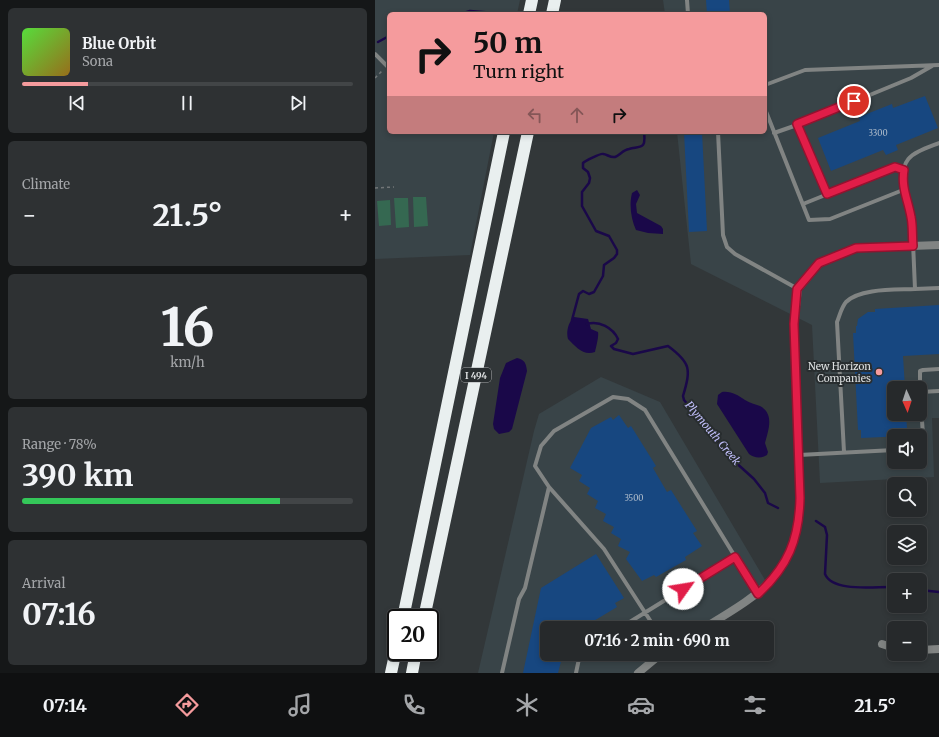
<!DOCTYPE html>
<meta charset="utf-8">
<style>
:root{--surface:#26292b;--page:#2e3133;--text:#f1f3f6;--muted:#a4a6a9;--line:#424547;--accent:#f59b9d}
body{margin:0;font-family:Merriweather,serif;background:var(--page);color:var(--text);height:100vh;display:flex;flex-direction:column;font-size:15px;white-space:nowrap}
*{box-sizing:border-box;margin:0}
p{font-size:13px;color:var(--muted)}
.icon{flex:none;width:22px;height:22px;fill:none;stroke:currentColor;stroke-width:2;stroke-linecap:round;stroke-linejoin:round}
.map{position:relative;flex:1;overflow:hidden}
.drawer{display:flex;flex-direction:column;gap:8px;padding:8px;background:#151718;width:375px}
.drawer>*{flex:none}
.banner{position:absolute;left:12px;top:12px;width:380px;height:122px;border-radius:6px;box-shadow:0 2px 6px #0003,0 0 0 1px var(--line);background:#f59b9d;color:#111;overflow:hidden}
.needle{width:26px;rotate:177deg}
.fabs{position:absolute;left:512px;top:381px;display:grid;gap:8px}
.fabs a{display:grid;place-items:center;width:40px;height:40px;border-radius:6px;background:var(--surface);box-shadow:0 2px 6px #0003,0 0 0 1px var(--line);font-size:20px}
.speed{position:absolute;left:12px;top:609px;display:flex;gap:8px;font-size:20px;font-weight:700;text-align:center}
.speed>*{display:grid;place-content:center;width:52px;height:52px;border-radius:50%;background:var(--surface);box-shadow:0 2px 6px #0003,0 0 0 1px var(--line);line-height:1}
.speed .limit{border:2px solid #111;border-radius:6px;background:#fff;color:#111}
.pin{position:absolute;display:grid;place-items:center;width:34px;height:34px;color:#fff;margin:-17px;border:2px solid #fff;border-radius:50%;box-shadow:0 1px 4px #0007}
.me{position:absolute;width:44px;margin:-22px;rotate:58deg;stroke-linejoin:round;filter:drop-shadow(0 0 3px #0008)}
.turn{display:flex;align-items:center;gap:14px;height:84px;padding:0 20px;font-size:18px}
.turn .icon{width:52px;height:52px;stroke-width:2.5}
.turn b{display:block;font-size:28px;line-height:34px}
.lanes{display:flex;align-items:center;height:38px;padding:0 20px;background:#0003;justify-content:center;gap:20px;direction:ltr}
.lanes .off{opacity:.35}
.big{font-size:30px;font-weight:700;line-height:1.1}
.drawer .card{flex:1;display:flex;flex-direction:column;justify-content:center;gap:6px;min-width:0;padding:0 14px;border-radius:6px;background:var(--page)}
.drawer .dial{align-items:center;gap:0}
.dial b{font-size:52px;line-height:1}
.song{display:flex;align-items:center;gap:12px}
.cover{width:48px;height:48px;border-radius:6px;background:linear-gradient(135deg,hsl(110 70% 55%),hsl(40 70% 35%))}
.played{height:4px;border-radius:2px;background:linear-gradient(90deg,var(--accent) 20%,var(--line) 20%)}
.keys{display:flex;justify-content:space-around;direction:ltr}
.heat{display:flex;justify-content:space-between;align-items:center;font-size:22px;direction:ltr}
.charge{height:6px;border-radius:3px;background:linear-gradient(90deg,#34c759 78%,var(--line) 0)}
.trip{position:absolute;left:165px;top:621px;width:234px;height:40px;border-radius:6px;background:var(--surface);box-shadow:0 2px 6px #0003,0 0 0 1px var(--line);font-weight:700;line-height:40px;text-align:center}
.menu{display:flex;height:64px;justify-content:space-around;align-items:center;background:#0f1011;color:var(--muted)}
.menu .icon{width:28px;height:28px}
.menu .on{color:var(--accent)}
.menu b{font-size:18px;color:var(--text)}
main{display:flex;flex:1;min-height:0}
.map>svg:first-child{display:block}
</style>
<main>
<section class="drawer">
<div class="card">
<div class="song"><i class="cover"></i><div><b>Blue Orbit</b><p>Sona</p></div></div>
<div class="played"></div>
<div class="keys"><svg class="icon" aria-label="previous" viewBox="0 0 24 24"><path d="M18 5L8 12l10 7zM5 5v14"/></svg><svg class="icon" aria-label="pause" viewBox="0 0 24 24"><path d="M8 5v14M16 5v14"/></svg><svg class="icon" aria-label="next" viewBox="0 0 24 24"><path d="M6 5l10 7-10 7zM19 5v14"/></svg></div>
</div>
<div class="card"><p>Climate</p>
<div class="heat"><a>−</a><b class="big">21.5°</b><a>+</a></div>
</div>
<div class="card dial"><b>16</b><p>km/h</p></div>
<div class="card"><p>Range · 78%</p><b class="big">390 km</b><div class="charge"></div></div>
<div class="card"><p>Arrival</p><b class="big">07:16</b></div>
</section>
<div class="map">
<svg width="564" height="673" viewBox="0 0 564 673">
<rect width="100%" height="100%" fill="#323739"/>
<path fill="#394448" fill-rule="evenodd" d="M0 0H145L142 14H14V132H119L95 255 0 259Z
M288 0H564V418H557L559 477 445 483 437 325 316 264 302 132H390V14H290ZM519 388H545V414H519ZM519 436H545V462H519Z
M226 377 285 402 393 585 328 628H172V654H288L265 673H103L159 431 164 414Z"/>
<path fill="#356851" d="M38 197H51L53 226 39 227Z
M19 198H33L34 227 21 228Z
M15 200 16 225 4 226 2 201Z"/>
<path fill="#1a0849" d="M262 190 265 195 261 204 262 213 286 226 288 229V234L273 233 261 230C256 219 254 205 257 193Z
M199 317 213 319 216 329 223 332C224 336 221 348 220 352 208 356 201 347 193 339 191 333 193 322 199 317Z
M142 358C150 360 151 363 152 371L137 429 134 432 124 434 119 429 118 424 125 378 131 363Z
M347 392C357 391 362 395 370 400 375 403 380 404 385 406 400 414 393 431 390 443L393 452 392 455C386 459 379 458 374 454L342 404 343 395Z"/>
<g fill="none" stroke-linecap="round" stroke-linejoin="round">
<path stroke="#1a0849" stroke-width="2.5" d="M85 14 95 11 120 13
M3 42 14 36
M197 320 204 294 208 291 214 294 219 292 228 276 229 265 239 258 242 254V250L234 236 221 231 207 206V192L214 183 215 178 213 172 208 168V163C210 161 226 153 228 154 232 154 235 158 240 157 245 155 248 150 254 149 267 146 271 149 269 132
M212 324C224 320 238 328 243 339L241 343 236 346 239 349 258 354 293 346C316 363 316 369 308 396L309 400 358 460 379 479 390 493 393 503 403 508
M441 521 450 527 452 535 450 574C458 593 502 586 519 587
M545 590 564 592"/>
</g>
<path fill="#174780" d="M331 0H354L355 14H332Z
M550 96 563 128 521 145 523 150 511 155 508 150 456 171 443 138 485 121 484 117 517 104 518 108Z
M309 132H327L332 231 314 232Z
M564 305V354L528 356 530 388H519V414H531L532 428H529L530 436 486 438V430H483L478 333H481V326H482L483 319 493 312H500V309Z
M244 415 253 428 256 426 281 466 278 468 292 492 296 490 322 531 318 533 327 546 310 557 311 560 281 577 279 575 267 581 251 559 255 552 243 546 246 539 236 533 239 527 228 521 231 514 220 508 223 501 212 494 215 488 204 481 207 475 195 468 216 428 236 417 238 420Z
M221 554 249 598 240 603 242 607 207 628H172V654H188L183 673H148L166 588Z"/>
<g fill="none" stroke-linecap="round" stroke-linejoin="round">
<path stroke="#717577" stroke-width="1.5" stroke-dasharray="3 3" stroke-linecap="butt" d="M0 78 8 70
M0 188 19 187"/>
<path stroke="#818483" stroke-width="4" d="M312 0 313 14
M0 54 14 68
M390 85 430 70 564 65
M390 109 434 220 455 219 528 190 537 219 540 289 564 288
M422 125 536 78 557 66
M343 132 348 235 352 247 360 254 423 289
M399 133 422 125 452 194
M528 190C525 156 536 154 564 143
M428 204 520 167 529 170
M545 388V371L548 370 564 369
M545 392 548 435V441L545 445
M545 392 564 391
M469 452 462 322C465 315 466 308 471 302 485 288 521 290 540 289
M424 455 519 450
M174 487 229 549 280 628
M245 628 360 557
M127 673 144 599 150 588 174 487 160 466 166 446 179 431 238 397 253 399 270 410 383 594
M201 673 205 654"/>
<path stroke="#818483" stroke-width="8" d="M507 644 519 648
M545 650 564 649"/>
<path stroke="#818483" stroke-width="8" d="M329 628C387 593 423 573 425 498L419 324 423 289 444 263 481 248 564 245
M263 673 286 654"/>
<path stroke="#e9efef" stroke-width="12" d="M154 14 157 0
M177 14 180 0
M28 618 129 132
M49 618 153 132
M16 673 21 650
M37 673 41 652"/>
</g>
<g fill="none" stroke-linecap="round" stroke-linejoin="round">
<g stroke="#92132f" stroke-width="10">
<path id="route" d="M308 589 360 557 383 594C413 566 424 540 425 498L419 324 422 289 444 263 481 248 538 246C537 236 538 226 536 217 533 200 526 187 529 170L520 167 452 194 422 124 479 101"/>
</g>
<use href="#route" stroke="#e11d48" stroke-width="7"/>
</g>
<circle fill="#f59b9d" stroke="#282d2f" stroke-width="1.5" cx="504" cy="372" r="4"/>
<g text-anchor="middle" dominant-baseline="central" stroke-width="4" stroke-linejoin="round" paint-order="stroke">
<g font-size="8" fill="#acbac9">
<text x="503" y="133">3300</text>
<text x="259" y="498">3500</text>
</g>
<rect fill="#282d2f" stroke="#a7aaac" stroke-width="1" x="86" y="368" width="30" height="14" rx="3"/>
<g font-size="9" font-weight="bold" fill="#dde0e1">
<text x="101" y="375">I 494</text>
</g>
<g font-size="10" fill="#dde0e1" stroke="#282d2f" text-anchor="end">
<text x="496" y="366">New Horizon<tspan x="496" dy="12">Companies</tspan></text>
</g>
<g font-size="11" font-style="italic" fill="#bfbdf9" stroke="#282d2f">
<text transform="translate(338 433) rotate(50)">Plymouth Creek</text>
</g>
</g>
</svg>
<div class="fabs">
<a><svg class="needle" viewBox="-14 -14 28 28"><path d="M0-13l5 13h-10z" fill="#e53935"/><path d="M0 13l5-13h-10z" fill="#a4a6a9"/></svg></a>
<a><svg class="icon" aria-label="sound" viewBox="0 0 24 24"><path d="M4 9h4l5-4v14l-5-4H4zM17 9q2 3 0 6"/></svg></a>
<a><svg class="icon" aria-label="search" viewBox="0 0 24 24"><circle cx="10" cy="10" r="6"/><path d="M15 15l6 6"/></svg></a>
<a><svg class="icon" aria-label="layers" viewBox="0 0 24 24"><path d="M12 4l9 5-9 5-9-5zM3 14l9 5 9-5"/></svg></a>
<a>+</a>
<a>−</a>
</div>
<div class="speed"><div class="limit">20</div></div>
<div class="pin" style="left:479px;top:101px;background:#d93025"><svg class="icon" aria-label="arrive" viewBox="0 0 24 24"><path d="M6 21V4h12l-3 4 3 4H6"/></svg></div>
<svg class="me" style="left:308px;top:589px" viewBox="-20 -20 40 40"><circle r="19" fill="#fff"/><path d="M0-13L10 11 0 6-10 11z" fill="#e11d48"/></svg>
<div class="trip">07:16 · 2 min · 690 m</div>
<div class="banner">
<div class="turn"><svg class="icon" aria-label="right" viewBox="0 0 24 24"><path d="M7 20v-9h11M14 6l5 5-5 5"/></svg><div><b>50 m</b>Turn right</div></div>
<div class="lanes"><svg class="icon off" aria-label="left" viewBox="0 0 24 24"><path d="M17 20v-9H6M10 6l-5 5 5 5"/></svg><svg class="icon off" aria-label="ahead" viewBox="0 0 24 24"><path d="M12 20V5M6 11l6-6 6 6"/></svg><svg class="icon" aria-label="right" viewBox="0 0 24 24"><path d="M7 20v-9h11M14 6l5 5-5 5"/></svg></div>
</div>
</div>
</main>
<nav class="menu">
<b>07:14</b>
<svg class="icon on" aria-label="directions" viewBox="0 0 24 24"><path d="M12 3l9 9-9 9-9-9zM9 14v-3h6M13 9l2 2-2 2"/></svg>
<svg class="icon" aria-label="music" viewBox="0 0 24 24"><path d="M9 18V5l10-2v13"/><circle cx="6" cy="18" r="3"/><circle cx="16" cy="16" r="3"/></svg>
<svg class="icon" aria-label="phone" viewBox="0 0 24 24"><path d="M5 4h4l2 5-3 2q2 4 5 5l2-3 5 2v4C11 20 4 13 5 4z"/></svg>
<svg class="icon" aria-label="climate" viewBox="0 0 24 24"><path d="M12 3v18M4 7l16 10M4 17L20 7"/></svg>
<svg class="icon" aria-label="car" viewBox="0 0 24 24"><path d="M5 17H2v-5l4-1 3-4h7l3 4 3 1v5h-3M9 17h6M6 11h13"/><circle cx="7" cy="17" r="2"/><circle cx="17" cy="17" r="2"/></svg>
<svg class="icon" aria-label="filters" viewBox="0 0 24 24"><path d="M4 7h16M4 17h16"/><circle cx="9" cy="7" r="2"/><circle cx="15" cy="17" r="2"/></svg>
<b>21.5°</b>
</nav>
